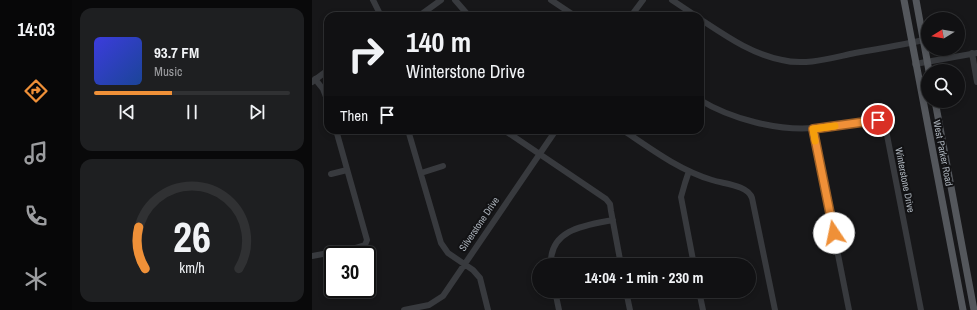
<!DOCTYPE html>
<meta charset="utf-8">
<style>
:root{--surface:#111113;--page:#1e1f21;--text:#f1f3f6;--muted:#9c9da0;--line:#303133;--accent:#ef9038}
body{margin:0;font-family:"Archivo Narrow",sans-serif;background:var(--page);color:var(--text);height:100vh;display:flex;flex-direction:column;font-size:15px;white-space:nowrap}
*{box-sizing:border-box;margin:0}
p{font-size:13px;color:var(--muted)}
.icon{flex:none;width:22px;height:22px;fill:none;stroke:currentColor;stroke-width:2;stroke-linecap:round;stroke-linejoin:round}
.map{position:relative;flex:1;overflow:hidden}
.sheet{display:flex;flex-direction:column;gap:8px;padding:8px;background:#09090a;width:240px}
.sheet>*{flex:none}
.hud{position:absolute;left:12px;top:12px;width:380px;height:122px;border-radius:12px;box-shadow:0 2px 6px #0003,0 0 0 1px var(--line);background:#111113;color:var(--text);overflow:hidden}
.needle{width:26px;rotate:259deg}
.tools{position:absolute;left:609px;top:12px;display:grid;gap:8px}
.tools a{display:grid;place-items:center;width:44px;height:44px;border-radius:50%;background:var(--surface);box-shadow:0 2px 6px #0003,0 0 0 1px var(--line);font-size:20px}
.speed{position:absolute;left:12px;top:246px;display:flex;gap:8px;font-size:20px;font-weight:700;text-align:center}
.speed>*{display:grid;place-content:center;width:52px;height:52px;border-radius:50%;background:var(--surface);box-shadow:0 2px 6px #0003,0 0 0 1px var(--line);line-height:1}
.speed .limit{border:2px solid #111;border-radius:6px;background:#fff;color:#111}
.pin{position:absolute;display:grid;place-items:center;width:34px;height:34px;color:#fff;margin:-17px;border:2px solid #fff;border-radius:50%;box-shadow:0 1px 4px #0007}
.me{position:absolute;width:44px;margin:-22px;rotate:349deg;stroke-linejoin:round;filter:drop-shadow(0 0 3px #0008)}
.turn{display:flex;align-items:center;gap:14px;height:84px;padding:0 16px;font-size:18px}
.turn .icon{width:52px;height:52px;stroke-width:2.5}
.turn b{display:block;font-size:28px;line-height:34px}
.then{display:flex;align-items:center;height:38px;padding:0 16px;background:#0003;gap:8px;font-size:15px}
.sheet .card{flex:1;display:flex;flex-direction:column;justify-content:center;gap:6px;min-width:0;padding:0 14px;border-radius:12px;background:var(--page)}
.sheet .dial{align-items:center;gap:0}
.dial svg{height:104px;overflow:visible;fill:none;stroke:var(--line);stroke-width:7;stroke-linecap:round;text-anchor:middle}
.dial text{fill:var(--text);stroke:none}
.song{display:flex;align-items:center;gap:12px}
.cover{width:48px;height:48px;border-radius:6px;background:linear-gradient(135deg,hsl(240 70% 55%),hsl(220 70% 35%))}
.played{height:4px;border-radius:2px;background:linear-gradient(90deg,var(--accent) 40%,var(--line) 40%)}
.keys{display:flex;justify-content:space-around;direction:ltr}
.trip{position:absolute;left:220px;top:258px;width:224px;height:40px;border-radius:20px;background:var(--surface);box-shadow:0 2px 6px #0003,0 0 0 1px var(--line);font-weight:700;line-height:40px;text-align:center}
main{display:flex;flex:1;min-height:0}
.tabs{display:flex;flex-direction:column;width:72px;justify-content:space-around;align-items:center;background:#070708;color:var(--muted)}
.tabs .icon{width:28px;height:28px}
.tabs .selected{color:var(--accent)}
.tabs b{font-size:18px;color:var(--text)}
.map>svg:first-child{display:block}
</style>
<main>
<nav class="tabs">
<b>14:03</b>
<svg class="icon selected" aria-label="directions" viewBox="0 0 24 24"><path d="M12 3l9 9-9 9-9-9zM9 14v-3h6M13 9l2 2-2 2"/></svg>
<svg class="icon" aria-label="music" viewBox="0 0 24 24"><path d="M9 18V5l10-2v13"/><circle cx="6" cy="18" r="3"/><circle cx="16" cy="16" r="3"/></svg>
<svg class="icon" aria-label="phone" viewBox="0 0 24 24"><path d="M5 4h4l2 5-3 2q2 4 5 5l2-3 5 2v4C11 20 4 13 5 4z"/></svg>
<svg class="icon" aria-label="climate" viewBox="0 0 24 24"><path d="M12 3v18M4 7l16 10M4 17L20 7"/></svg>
</nav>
<section class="sheet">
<div class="card">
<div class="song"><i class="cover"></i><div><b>93.7 FM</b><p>Music</p></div></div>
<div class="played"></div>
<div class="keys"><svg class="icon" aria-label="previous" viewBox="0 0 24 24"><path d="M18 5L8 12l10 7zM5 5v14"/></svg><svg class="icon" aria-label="pause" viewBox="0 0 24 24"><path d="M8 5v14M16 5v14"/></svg><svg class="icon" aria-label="next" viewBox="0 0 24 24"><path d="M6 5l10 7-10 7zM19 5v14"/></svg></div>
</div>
<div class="card dial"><svg viewBox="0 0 100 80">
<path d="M14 69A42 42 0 1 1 86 69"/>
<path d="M14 69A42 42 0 0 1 9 37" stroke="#ef9038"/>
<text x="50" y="56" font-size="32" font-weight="700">26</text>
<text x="50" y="72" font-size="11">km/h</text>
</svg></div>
</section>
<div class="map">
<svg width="665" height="310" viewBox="0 0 665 310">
<rect width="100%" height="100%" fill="#171719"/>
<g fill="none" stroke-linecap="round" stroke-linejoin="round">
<path stroke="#383a3e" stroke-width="6" d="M61 0 69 16
M143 0 157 16
M239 0 263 16
M360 0 384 16
M107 16 129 0
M319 16 331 0
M388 19C414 36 439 54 470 60 493 66 519 58 543 53 566 49 589 45 612 40
M660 53 665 82
M603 64 665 53
M3 79 11 89 16 102
M0 82 16 70
M388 100C419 119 466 131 502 128 524 127 545 121 566 120L571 123 574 130 609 310
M501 129 537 310
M96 130 129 243 136 253 161 270 168 278 176 310
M192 130 294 199 298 204 299 211 309 265
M311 130C339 149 367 170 400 180 412 184 436 185 440 198L463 310
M377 171 373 183 369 197 382 265
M109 173 131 166
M19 174 35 170
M0 256 43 248 53 245 55 240 24 130
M239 265C237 229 274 225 301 220
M243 291 247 310
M314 291 318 310
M387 291 391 310
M92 310 117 305 131 296 244 130"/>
<path stroke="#54575c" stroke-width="7" d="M592 0 651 310
M604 0 617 71
M623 101 662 310"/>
</g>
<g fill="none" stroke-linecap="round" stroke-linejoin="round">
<g stroke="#9b5e24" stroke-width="10">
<path id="route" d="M522 233 501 129 566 120"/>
</g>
<use href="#route" stroke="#ef9038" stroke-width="7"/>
<path stroke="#f59e0b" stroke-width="7" d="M503 141 501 129 523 126"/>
</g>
<g text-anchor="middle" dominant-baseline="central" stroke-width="4" stroke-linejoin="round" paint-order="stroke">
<g font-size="10" fill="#a9b0b8" stroke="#121214">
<text transform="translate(631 153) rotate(79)">West Parker Road</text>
<text transform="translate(593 180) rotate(79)">Winterstone Drive</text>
<text transform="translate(167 224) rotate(-56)">Silverstone Drive</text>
</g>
</g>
</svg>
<div class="tools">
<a><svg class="needle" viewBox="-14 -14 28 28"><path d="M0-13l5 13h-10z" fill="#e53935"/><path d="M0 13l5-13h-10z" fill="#9c9da0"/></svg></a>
<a><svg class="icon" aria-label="search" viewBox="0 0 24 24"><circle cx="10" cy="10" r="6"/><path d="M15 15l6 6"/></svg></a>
</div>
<div class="speed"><div class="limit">30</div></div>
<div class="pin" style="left:566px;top:120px;background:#d93025"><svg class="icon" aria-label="arrive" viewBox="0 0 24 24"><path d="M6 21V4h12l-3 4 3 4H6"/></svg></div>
<svg class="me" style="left:522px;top:233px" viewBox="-20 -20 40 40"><circle r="19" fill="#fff"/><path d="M0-13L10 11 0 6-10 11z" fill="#ef9038"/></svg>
<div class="trip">14:04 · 1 min · 230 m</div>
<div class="hud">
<div class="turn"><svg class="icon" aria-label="right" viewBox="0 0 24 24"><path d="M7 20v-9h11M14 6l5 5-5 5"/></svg><div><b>140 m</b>Winterstone Drive</div></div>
<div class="then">Then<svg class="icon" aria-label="arrive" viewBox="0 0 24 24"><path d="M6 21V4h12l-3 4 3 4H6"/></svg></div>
</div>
</div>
</main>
